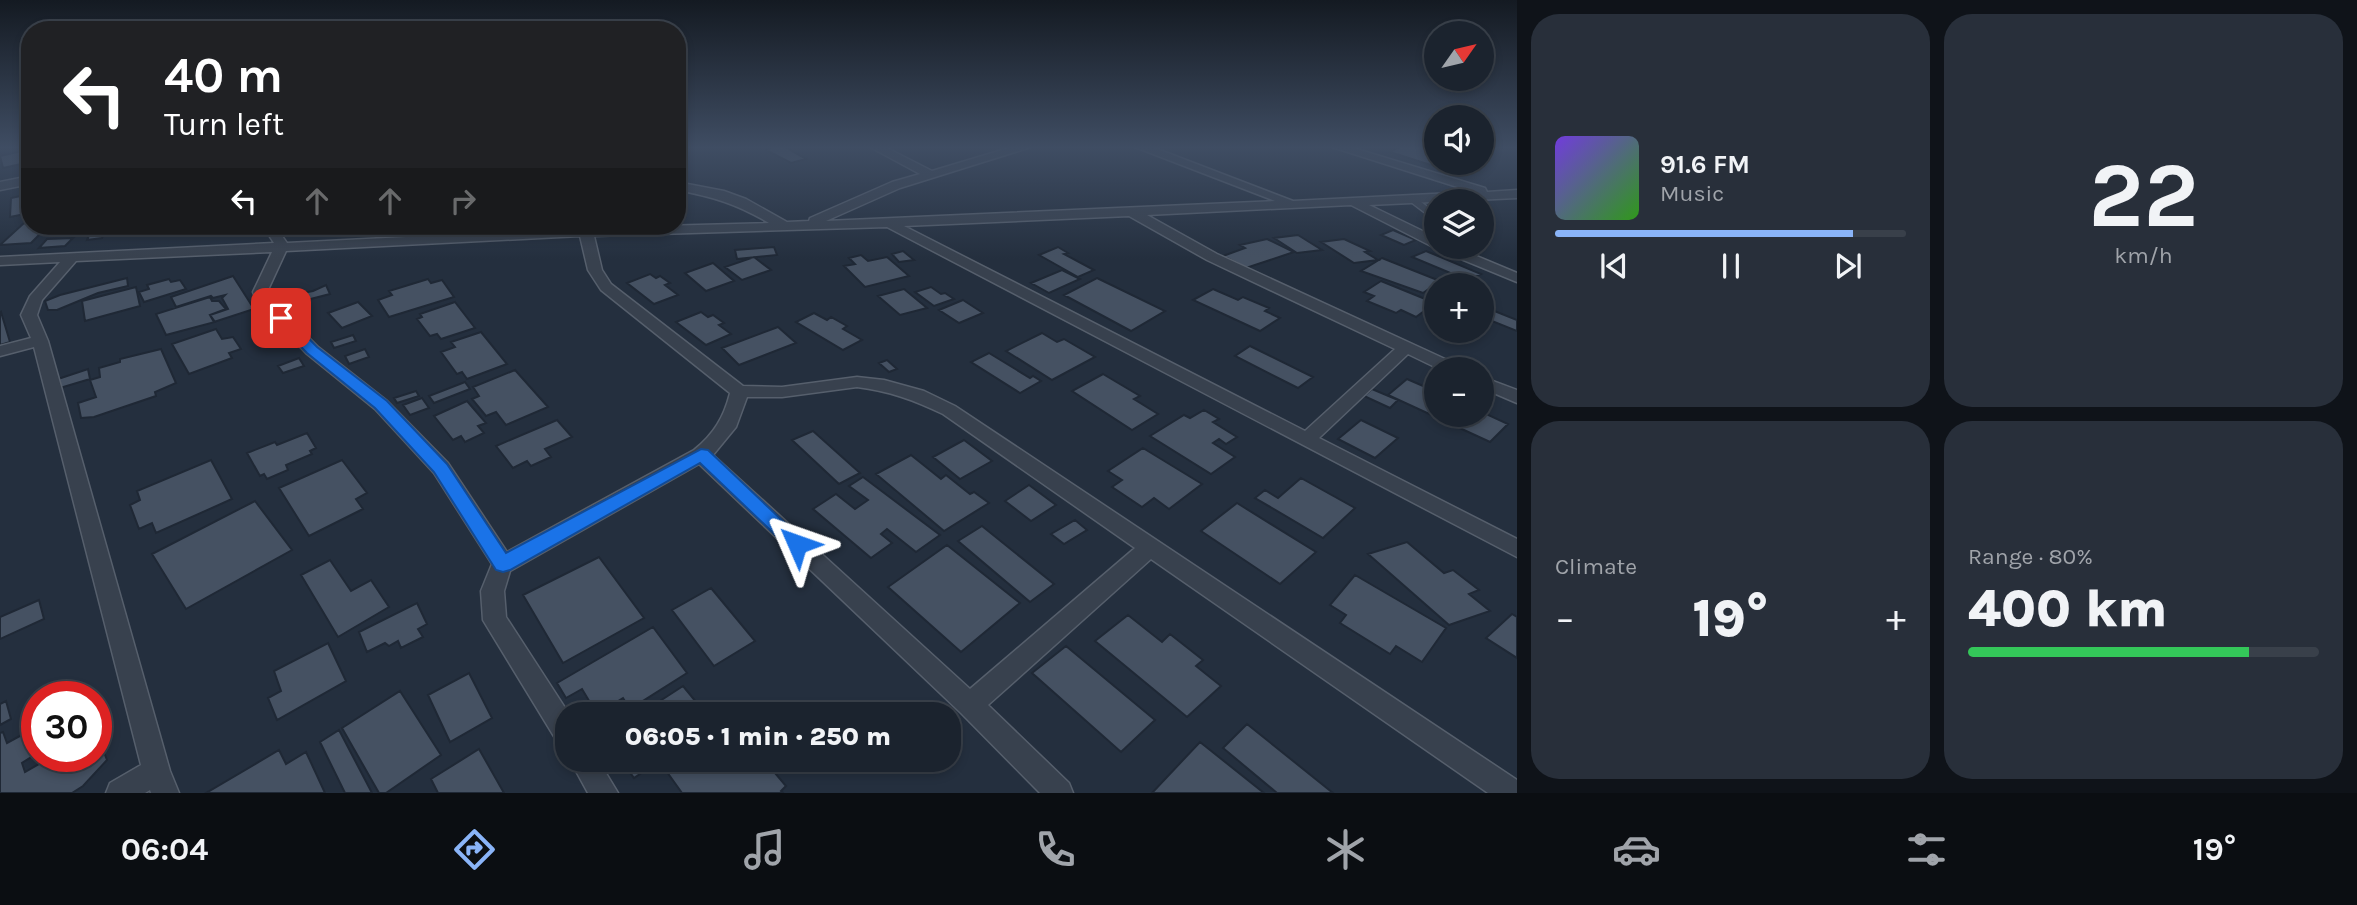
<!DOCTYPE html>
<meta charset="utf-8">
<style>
:root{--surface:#1b232e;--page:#282f3a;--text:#f1f3f6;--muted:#a0a4aa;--line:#39404a;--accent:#8ab4f8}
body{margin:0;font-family:Karla,sans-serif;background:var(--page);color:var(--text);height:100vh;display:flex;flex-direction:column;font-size:26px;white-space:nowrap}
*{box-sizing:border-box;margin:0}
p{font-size:23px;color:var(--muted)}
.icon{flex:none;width:38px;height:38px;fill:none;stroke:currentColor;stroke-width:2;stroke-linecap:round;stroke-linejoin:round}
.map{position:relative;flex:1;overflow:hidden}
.drawer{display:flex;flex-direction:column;gap:14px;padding:14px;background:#0f1319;width:840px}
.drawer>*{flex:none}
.banner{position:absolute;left:21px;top:21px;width:665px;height:214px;border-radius:28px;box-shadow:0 4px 10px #0003,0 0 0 2px var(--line);background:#202124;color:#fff;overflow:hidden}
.needle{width:46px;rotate:56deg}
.fabs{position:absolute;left:1424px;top:21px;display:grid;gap:14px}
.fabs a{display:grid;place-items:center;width:70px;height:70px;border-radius:50%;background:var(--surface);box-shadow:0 4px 10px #0003,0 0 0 2px var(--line);font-size:35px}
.speed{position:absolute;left:21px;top:681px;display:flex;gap:14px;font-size:35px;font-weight:700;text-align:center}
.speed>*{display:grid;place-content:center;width:91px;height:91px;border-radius:50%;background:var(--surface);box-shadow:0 4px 10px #0003,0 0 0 2px var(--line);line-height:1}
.speed .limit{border:10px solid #d22;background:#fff;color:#111}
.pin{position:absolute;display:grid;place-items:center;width:60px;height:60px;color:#fff;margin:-30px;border-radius:14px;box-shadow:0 4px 10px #0006}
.me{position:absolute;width:77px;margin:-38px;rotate:313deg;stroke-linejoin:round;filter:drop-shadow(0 0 5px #0008)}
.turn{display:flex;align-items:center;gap:24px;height:147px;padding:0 28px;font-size:32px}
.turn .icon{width:91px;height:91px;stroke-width:2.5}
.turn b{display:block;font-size:49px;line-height:60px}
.lanes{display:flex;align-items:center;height:66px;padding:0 28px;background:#0003;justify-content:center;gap:35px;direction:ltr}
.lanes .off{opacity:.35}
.big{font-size:52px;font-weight:800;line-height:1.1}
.drawer .card{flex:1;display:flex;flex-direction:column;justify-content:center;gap:10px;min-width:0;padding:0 24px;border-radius:28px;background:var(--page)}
.drawer .dial{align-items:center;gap:0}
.dial b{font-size:91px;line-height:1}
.song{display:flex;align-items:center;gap:21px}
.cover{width:84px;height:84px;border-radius:10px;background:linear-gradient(135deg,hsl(260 70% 55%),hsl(110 70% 35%))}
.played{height:7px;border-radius:4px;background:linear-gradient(90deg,var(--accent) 85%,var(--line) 85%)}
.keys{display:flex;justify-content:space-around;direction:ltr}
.heat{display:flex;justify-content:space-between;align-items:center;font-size:38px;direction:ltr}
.charge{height:10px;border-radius:5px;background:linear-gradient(90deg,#34c759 80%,var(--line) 0)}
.drawer .tiles{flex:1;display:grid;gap:14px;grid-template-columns:repeat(2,1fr)}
.trip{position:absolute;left:555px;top:702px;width:406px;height:70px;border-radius:28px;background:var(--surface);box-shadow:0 4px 10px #0003,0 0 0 2px var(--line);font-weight:800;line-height:70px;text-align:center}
.tab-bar{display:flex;height:112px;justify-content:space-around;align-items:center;background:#0b0e12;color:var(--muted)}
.tab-bar .icon{width:49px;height:49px}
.tab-bar .on{color:var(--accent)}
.tab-bar b{font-size:32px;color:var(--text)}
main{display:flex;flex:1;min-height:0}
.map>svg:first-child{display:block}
</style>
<main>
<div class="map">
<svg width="1517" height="793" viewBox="0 0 1517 793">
<rect width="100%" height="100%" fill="#242f3e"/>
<path fill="#455162" stroke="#1f2835" stroke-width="2" d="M774 147H785L806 159 791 163 766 150Z
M1399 147H1420L1437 153V163H1449L1440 168 1390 152Z
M30 149V162L3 168 0 156Z
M30 194V213L10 217 11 198Z
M24 223 48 226 31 243 0 245Z
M93 226H107L102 238 87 240Z
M190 226H239L211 235 208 228 192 232Z
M1393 230 1416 240 1404 245 1381 235Z
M1298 235 1322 250 1297 253 1274 238Z
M73 238 65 246 39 248 47 239Z
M1267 239 1294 252 1246 268 1223 256 1245 248 1240 245Z
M1344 239 1370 251 1365 252 1378 260 1354 263 1321 242Z
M774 247 777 255 737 259 735 250Z
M1058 247 1068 253 1064 254 1094 270 1078 277 1039 255Z
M903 251 914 260 899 262 892 254Z
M1426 251 1481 274 1467 280 1412 257Z
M861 255 868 261 887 257 909 276 865 287 844 266 855 264 849 258Z
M754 257 771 270 742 280 725 267Z
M1382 258 1440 281 1423 293 1361 271Z
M713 263 734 281 706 291 685 273Z
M1062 270 1080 279 1049 293 1031 283Z
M650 274 656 278 660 276 670 283 665 285 678 295 654 304 627 283Z
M233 276 254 309 214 322 210 315 228 309 222 298 225 295 213 298 211 296 176 307 171 297Z
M127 278 128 286 98 293 57 310H48L45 301 60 295Z
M1097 278 1165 311 1131 331 1064 295Z
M169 279 171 282 180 280 186 289 144 302 139 292 149 289 147 285Z
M428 279 431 283 442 280 454 297 389 317 378 300 392 295 389 291Z
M1381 281 1435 303 1416 317 1401 310 1396 313 1367 301 1374 296 1364 292Z
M326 285 330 294 295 303 292 295 313 291Z
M136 287 140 306 85 321 82 301Z
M931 287 941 294 945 293 954 299 934 306 915 292Z
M904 289 927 308 900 315 878 296Z
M1213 289 1238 300 1243 297 1269 308 1265 311 1280 318 1260 331 1193 300Z
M210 297 212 301H219L226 309 210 315 215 322 166 335 156 314Z
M963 300 983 313 959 323 939 310Z
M358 302 372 316 342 328 328 313Z
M455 302 475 328 441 339 437 334 430 336 417 319 422 317 420 314Z
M1482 306 1517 320V331L1482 317Z
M1 312 10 342 0 345V313Z
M701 312 708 317 713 315 724 323 719 325 731 334 706 345 676 322Z
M814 313 827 320 831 317 847 326 843 329 862 340 843 350 796 322Z
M778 327 796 343 739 365 722 348Z
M216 329 222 339 233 337 241 349 229 353 232 358 189 374 172 344Z
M481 332 507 364 467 379 462 372 457 374 441 352 455 347 451 342Z
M1042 333 1057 342 1064 339 1095 357 1052 380 1006 351Z
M353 335 356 341 334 348 331 342Z
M1250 346 1313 377 1298 388 1235 356Z
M161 349 176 383 155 392 156 396 94 417 81 418 78 403 96 397 90 380 100 377 99 368 120 362V359Z
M365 349 369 357 349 364 345 356Z
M989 353 1030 378 1033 376 1041 381 1020 393 971 362Z
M299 358 304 366 283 373 278 366Z
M887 360 897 369 889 372 879 363Z
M88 369 90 379 60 388 58 379Z
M515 370 548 407 506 425 496 412 486 416 472 399 479 396 473 387Z
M1103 374 1140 396 1134 399 1158 414 1132 430 1072 391Z
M1407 379 1437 392V415H1482V412L1508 424 1490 442 1388 395Z
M465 382 470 389 434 403 429 396Z
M1372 389 1398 400 1390 408 1364 396Z
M416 391 419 396 397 403 394 398Z
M422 398 429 408 410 415 403 405Z
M467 401 486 423 478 426 484 433 465 442 461 436 453 440 434 416Z
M1204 410 1219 419 1213 422 1237 437 1226 444 1219 439 1213 443 1235 457 1211 474 1150 436 1184 415 1190 418Z
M557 420 572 437 545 449 551 457 531 466 527 461 513 468 496 446Z
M1361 420 1398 438 1375 458 1338 439Z
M813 431 860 473 839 484 792 440Z
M307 433 316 448 310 451 312 454 286 465 288 470 267 479 264 474 260 476 247 453 275 442 277 445Z
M964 440 992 461 960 479 933 457Z
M1143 448 1202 484 1169 509 1154 498 1142 507 1112 487 1122 480 1108 471Z
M911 455 941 479 946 475 970 494 974 492 989 503 944 531 876 474Z
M211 460 232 499 156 533 152 523 139 529 130 505 140 500 137 491Z
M342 460 367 493 356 499 363 509 309 536 279 488Z
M863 477 940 535 916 552 887 529 881 534 892 543 871 558 813 509 836 494 855 509 868 500 849 486Z
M1301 478 1355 508 1323 538 1255 498 1265 490 1278 498Z
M1029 485 1056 505 1031 521 1005 501Z
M255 501 292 550 186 609 152 554Z
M1237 503 1316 552 1280 584 1201 531Z
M1075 520 1087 530 1064 544 1051 534Z
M982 526 1054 584 1030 602 958 541Z
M1407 542 1444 573 1453 570 1479 590 1469 594 1490 611 1449 625 1368 554Z
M947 545 1020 603 961 652 888 587Z
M599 557 644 618 563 663 523 595Z
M330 560 351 591 371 580 389 607 338 637 301 575Z
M1355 575 1446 628 1422 662 1396 646 1390 654 1340 623 1346 615 1330 605Z
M711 588 755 641 714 666 672 610Z
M39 600 44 619 0 639V617Z
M417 603 427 624 418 629 423 637 401 648 398 641 389 646 385 643 367 652 359 632Z
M1512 614 1517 617V658L1486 638Z
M1128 615 1162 642 1170 634 1203 660 1196 666 1221 686 1187 717 1095 641Z
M653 627 687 673 630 709 623 698 597 714 582 689 566 698 557 683Z
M328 643 346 681 277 720 268 698 281 691 274 671Z
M1066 646 1155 720 1121 752 1032 673Z
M469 673 492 718 450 742 428 695Z
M683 686 706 714H640Z
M400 691 441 755 386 793H379L342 728Z
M6 701 11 719 0 725V704Z
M1247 724 1333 793H1277L1223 748Z
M339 730 372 793H345L320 742Z
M29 731 36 754 22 763 25 772 53 756H96V732L107 760 83 786 72 793H0V733L3 732 7 743Z
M1200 742 1264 793H1152Z
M479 749 504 793H438L431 779Z
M279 750 286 764 306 752 325 793H206Z
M621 760H660L634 778Z
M684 760H764L786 786 781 791 783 793H682L667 772Z"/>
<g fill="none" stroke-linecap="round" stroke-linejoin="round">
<g stroke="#565f6c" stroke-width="9">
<path id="service" d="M1412 199 1437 218"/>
</g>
<g stroke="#565f6c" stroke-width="3">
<path id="minor" d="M870 147H885L932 171 1012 147H1031L900 188 826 221 1275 201 1135 147H1152L1293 201 1473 192 1332 147H1350L1485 188 1487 192 1517 190V198L1369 205 1437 238V247H1455L1517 273V282L1439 250 1351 205 1147 215 1217 254 1458 365 1460 369H1439L1408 354 1319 438 1517 539V557L887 227 594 236 602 270 611 284 743 386 782 387 857 377 884 380 924 391 955 406 1517 780V793H1488L1151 559 988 705 1069 783 1073 793H1040L961 713 699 464 510 571 504 591 506 617 569 714 567 746 558 743 483 620 481 591 492 564 434 473 375 409 306 353 257 302 253 292 272 252 76 261 42 300 37 315 48 341 170 771 179 793H151L150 790 145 793H106L110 783 141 765 34 347 0 356V346L31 338 21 315 30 296 60 262 0 265V257L274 243 263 226H275L287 243 586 228 769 223C737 204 714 197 677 190V182L724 191 746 199 787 222 809 221 810 218 892 182 920 174ZM1129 216 1207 260 1395 349 1305 431 904 226ZM580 236 588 270 601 290 730 393C724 417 714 434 694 450L507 552 448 463 387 401 318 347 272 300 267 292 286 251ZM857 387C889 391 914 400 943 414L1135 548 970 689 713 455 736 427 747 397H782Z
M30 176V184L0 190V182Z
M1482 377 1517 390V403L1482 388Z
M570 760H598L618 793H588Z"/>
</g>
<use href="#service" stroke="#38414e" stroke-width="6"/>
<use href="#minor" fill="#38414e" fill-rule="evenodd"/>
</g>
<linearGradient id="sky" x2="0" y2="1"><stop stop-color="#141a22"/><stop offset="0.57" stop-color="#3f4d63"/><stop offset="1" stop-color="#3f4d63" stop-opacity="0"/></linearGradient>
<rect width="1517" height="259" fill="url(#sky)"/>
<path fill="#1a73e8" stroke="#114b97" stroke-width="2" d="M281 314 286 315 317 347 387 401 447 464 506 553 701 449 708 450 807 544 804 549 797 551 790 549 700 463 510 570 503 572 496 570 434 472 375 408 307 353 276 321V315Z"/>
</svg>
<div class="fabs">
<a><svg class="needle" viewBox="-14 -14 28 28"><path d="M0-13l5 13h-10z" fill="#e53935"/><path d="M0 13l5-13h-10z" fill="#a0a4aa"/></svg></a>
<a><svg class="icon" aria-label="sound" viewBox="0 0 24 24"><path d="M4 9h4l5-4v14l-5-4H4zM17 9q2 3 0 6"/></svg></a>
<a><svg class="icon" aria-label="layers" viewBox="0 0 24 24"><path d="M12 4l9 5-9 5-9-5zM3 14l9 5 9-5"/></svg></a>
<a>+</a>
<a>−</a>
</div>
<div class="speed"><div class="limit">30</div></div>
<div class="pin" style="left:281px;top:318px;background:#d93025"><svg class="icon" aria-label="arrive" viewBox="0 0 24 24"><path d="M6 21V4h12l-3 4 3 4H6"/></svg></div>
<svg class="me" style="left:797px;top:544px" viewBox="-20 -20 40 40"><path d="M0-17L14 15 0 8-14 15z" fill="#1a73e8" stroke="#fff" stroke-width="4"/></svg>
<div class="trip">06:05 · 1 min · 250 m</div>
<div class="banner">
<div class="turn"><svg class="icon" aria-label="left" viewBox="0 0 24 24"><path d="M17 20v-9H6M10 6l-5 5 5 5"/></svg><div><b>40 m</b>Turn left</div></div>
<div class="lanes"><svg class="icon" aria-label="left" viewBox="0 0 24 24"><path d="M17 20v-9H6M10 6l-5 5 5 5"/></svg><svg class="icon off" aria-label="ahead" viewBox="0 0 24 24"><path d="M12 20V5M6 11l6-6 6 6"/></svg><svg class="icon off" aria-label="ahead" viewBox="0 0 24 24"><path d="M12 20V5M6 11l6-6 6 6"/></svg><svg class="icon off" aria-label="right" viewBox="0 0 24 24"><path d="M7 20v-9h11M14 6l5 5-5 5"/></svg></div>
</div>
</div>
<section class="drawer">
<div class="tiles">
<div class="card">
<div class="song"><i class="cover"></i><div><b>91.6 FM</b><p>Music</p></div></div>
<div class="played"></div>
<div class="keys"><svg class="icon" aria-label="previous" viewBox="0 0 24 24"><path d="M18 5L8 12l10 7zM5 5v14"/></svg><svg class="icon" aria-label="pause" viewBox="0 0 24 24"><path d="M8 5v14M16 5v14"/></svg><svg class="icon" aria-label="next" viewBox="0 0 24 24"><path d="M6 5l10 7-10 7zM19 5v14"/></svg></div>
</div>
<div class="card dial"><b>22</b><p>km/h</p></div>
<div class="card"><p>Climate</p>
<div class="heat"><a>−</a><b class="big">19°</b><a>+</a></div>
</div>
<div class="card"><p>Range · 80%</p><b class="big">400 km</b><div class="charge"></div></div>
</div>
</section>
</main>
<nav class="tab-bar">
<b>06:04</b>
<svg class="icon on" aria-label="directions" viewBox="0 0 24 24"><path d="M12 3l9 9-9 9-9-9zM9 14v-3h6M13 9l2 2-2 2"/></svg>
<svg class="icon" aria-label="music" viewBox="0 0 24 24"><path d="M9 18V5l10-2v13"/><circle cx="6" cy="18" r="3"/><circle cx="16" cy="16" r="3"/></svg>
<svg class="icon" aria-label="phone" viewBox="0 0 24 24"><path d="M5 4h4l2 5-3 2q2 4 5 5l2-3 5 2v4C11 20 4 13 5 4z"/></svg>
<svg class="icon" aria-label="climate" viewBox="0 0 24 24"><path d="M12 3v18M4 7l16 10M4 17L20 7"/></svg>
<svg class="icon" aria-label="car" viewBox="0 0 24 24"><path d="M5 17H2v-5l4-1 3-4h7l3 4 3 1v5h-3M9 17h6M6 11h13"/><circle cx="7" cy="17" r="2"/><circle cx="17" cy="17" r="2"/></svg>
<svg class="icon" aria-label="filters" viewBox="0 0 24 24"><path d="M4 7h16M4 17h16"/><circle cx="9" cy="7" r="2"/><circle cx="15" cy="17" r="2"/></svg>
<b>19°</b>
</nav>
